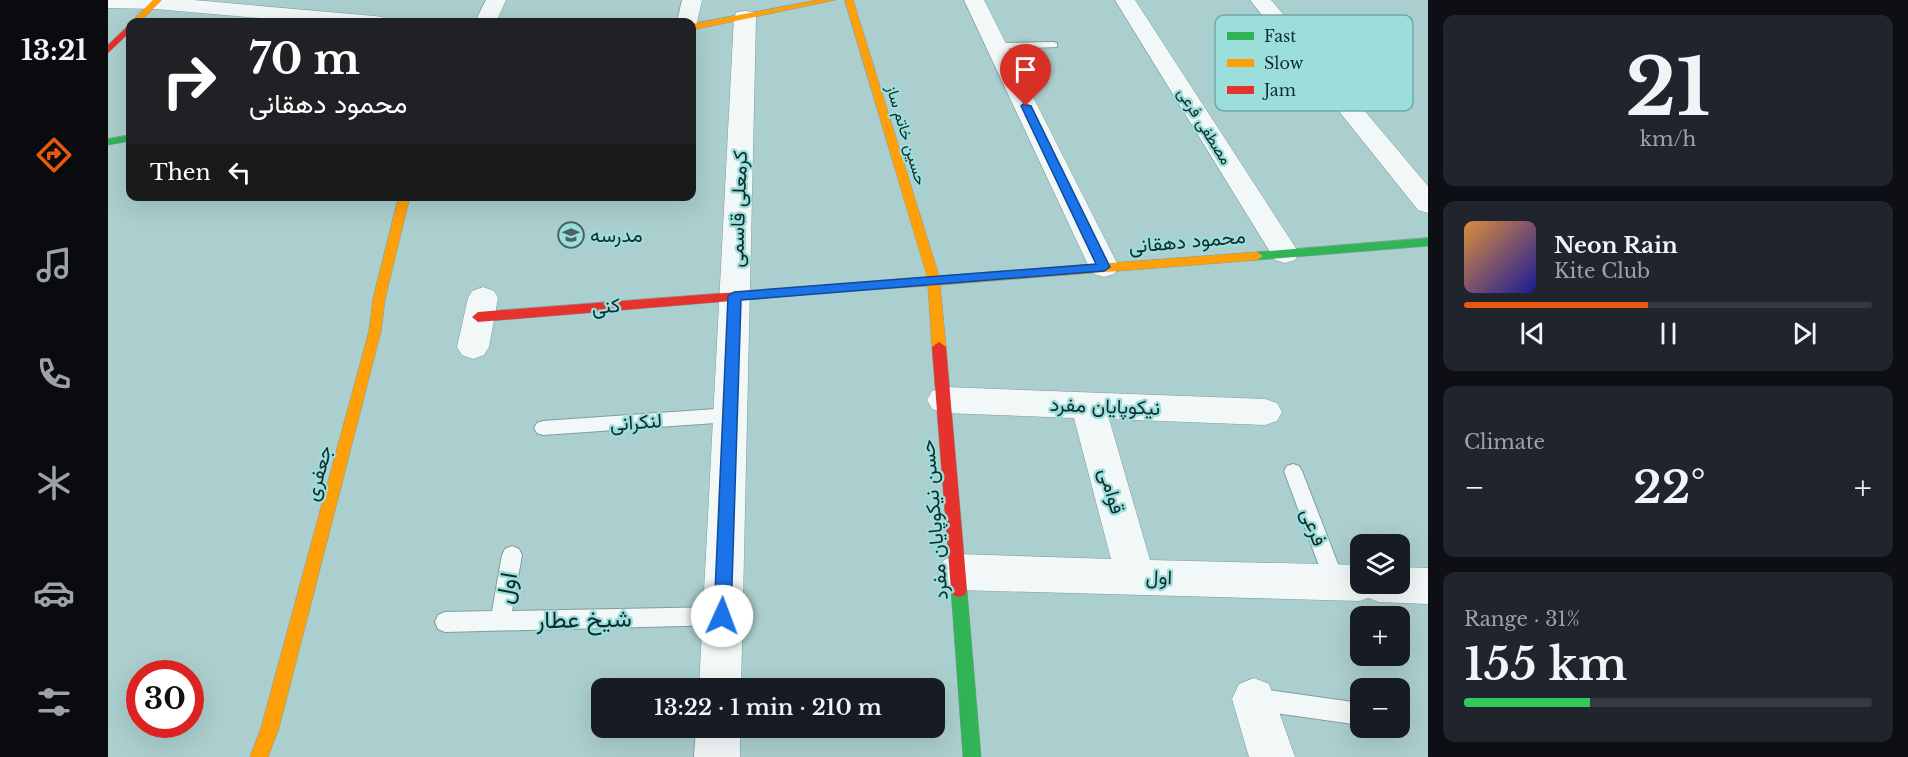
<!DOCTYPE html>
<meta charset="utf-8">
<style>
:root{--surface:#171b24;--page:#20242c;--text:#f1f3f6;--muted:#9ea1a6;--line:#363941;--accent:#ea580c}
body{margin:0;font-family:"Libre Baskerville",Vazirmatn,serif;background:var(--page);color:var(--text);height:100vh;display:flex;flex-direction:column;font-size:22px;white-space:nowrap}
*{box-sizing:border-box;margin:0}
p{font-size:20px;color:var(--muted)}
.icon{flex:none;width:33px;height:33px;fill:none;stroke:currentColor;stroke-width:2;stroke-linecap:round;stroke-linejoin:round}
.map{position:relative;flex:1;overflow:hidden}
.side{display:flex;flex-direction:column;gap:15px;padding:15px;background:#0d0f14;width:480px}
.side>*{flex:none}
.top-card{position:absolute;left:18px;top:18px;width:570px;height:183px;border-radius:12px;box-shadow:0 6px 24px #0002;background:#202124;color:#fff;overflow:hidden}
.fabs{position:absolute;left:1242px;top:534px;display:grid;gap:12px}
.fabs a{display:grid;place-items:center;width:60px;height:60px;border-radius:12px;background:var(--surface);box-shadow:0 6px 24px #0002;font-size:30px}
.speed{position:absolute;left:18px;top:660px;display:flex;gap:12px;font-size:30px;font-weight:700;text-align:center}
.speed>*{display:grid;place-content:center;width:78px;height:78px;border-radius:50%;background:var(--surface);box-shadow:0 6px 24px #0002;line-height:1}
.speed .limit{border:9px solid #d22;background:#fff;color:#111}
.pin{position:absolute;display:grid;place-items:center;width:51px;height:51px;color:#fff;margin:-62px -26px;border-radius:50% 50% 50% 0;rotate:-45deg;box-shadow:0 0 6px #0007}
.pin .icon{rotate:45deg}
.me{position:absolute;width:66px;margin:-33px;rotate:2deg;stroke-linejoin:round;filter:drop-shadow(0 0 4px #0008)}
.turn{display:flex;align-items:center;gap:21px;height:126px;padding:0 24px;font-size:27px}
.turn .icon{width:78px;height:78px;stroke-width:2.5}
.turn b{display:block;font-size:42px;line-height:51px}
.then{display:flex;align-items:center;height:57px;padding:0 24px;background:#0003;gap:12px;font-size:22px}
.big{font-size:45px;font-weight:600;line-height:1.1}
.side .widget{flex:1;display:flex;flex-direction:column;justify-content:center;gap:9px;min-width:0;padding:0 21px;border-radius:12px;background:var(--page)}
.side .dial{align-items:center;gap:0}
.dial b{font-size:78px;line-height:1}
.song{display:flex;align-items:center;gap:18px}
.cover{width:72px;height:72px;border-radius:9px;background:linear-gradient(135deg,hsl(30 70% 55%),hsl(240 70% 35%))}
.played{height:6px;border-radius:3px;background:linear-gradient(90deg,var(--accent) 45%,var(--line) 45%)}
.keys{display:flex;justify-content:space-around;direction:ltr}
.heat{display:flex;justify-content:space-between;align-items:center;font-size:33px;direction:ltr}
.charge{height:9px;border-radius:4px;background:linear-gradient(90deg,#34c759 31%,var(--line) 0)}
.trip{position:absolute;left:483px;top:678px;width:354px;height:60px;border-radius:12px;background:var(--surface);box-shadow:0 6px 24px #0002;font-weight:600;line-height:60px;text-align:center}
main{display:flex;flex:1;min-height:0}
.tabs{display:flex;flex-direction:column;width:108px;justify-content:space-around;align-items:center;background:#090b0e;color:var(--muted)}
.tabs .icon{width:42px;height:42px}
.tabs .active{color:var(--accent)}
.tabs b{font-size:27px;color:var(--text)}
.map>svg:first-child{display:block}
</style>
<main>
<nav class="tabs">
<b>13:21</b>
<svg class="icon active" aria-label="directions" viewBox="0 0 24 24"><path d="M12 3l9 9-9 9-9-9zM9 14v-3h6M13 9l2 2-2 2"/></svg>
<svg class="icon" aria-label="music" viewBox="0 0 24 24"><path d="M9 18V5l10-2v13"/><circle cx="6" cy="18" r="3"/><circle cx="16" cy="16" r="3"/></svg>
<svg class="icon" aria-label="phone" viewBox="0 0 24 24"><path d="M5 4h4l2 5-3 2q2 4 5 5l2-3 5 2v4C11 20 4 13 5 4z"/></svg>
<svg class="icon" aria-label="climate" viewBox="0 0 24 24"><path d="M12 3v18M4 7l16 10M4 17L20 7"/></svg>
<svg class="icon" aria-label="car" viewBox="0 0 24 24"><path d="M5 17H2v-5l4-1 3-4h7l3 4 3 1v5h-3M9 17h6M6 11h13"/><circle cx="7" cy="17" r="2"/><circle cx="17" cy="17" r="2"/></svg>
<svg class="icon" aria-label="filters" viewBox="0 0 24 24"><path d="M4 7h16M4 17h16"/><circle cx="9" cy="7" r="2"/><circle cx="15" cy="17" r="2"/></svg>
</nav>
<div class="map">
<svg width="1320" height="757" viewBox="0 0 1320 757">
<rect width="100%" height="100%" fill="#abcfce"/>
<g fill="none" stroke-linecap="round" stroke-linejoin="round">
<g stroke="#809d9c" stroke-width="2">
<path id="lane" d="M945 42 949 43V47L890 49 884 46 890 43Z
M622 408 628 410 631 415 628 420 622 422 435 435 429 433 426 428 429 423 435 421Z
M1185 464 1191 466 1194 471 1237 582 1234 588 1227 591 1220 588 1217 582 1176 471 1179 466Z
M404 546 411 549 414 555 404 611 614 607 621 609 624 616 621 623 614 625 337 632 330 629 327 622 330 615 337 612 384 611 394 555 397 549Z
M1147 688 1252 703V725L1147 710 1139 707 1136 699 1139 691Z"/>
</g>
<g stroke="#809d9c" stroke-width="1">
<path id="street" d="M0 0H85L266 16 274 17 277 22H198L47 9 0 8Z
M378 0H398L388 22H367Z
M574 0H594L588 27 584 28V22H569Z
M856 0H876L1011 267 1006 274 996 277 986 274 981 267Z
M1007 0H1027L1191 253 1187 260 1177 263 1167 260Z
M1142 0H1163L1320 186V213L1310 210Z
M637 11 645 12 648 17 633 688H591L626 17 629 12Z
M375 287 386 291 390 298 381 347 376 355 365 359 354 355 349 347 360 298 364 291Z
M836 387 1157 399 1169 403 1174 412 1169 421 1157 425 1001 419 1042 560 1252 565V584H1292V567L1320 568V604L1271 602 1260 598 1252 601 850 590 836 584 830 572 836 560 850 554 1003 559 966 418 836 413 824 409 819 400 824 391Z
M1146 678 1161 684 1187 757H1141L1124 699 1131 684Z
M588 728H632V757H586Z"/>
</g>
<g stroke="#809d9c" stroke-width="1">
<path id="fast" d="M22 135V141L0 145V139Z
M1320 238V246L1149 260 1143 256 1149 252Z
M851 583 857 585 859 590 873 757H855L843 590 845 585Z"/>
</g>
<g stroke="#809d9c" stroke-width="1">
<path id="slow" d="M45 0H54L32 22H23Z
M710 0H727L584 30V24Z
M737 0H745L831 276 1149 252 1155 256 1149 260 832 285 838 347 831 352 824 347 820 286 691 294 689 291 695 287 819 277Z
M291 196H302L277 299 273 331 171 728 160 757H142L153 728 261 331 265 299Z"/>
</g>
<g stroke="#809d9c" stroke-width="1">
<path id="jam" d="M22 24V32L0 53V45Z
M695 287 701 291 695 295 370 322 364 317 370 312Z
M831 342 838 347 859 590 857 595 851 597 845 595 843 590 824 347Z"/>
</g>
<use href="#lane" fill="#f2f8f8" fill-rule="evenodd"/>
<use href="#street" fill="#f2f8f8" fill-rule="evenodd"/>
<use href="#fast" fill="#30b455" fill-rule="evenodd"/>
<use href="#slow" fill="#ff9f0a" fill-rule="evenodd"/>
<use href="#jam" fill="#e5322d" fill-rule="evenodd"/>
</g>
<path fill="#1a73e8" stroke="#114b97" stroke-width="1.5" d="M915 104 923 106 1002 267 996 271 633 300 623 616 620 621 614 624 608 621 606 616 620 296 626 292 988 264 913 106Z"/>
<defs>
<g id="school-ring" transform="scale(1.35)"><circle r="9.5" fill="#9cdedb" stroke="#476565" stroke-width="1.5"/><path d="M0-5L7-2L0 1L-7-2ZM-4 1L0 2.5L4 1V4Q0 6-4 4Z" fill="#476565"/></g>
</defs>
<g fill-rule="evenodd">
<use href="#school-ring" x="463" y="235"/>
</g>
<g text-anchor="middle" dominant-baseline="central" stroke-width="4.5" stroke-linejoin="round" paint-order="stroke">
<g font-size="16" fill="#112c2c" stroke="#9cdedb">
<text transform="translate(1097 126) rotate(58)">مصطفی فرعی</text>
<text transform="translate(799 135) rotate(73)">حسین خاتم ساز</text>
</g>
<g font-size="20" fill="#112c2c" stroke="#9cdedb">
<text transform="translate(630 209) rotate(-88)">کرمعلی قاسمی</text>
<text transform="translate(1079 241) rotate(-5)">محمود دهقانی</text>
<text transform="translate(498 306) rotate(-5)">کنی</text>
<text transform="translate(997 406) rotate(2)">نیکوپایان مفرد</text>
<text transform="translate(528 422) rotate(-4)">لنکرانی</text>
<text transform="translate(210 473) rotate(-75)">جعفری</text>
<text transform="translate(1004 491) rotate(74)">قوامی</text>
<text transform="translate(826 520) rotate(-95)">حسن نیکوپایان مفرد</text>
<text transform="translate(1206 527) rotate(69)">فرعی</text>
<text transform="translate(1051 577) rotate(2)">اول</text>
</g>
<g font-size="20" fill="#112c2c" stroke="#9cdedb" text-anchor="start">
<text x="482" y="235">مدرسه</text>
</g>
<g font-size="24" fill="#112c2c" stroke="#9cdedb">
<text transform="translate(398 588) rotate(-80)">اول</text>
<text transform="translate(476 619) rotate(-1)">شیخ عطار</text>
</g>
</g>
<rect x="1107" y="15" width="198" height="96" rx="9" fill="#9cdedb" stroke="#72a9a6" stroke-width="1.5"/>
<rect x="1119" y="32" width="27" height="8" fill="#30b455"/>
<rect x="1119" y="59" width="27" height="8" fill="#ff9f0a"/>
<rect x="1119" y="86" width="27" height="8" fill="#e5322d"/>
<g font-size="16" fill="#112c2c">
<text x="1156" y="42">Fast</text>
<text x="1156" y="69">Slow</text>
<text x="1156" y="96">Jam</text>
</g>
</svg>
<div class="fabs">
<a><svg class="icon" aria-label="layers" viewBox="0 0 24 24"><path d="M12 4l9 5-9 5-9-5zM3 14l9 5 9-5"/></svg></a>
<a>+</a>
<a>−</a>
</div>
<div class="speed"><div class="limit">30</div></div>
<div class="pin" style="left:918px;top:106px;background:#d93025"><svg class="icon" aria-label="arrive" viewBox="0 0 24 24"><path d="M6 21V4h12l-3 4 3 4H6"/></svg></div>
<svg class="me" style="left:614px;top:616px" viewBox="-20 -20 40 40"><circle r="19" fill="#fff"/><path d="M0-13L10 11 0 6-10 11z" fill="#1a73e8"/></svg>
<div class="trip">13:22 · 1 min · 210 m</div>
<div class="top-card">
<div class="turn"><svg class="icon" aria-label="right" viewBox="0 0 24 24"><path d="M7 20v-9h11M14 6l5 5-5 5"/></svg><div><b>70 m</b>محمود دهقانی</div></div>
<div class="then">Then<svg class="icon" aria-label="left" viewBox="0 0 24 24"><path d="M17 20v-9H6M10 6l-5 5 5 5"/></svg></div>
</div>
</div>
<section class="side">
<div class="widget dial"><b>21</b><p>km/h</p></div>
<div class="widget">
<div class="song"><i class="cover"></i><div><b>Neon Rain</b><p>Kite Club</p></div></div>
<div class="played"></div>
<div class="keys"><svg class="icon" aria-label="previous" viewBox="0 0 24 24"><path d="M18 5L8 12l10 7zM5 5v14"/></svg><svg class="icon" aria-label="pause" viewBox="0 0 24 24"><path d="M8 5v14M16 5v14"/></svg><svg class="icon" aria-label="next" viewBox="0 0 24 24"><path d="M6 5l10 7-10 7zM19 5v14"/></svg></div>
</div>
<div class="widget"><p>Climate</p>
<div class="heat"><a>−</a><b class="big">22°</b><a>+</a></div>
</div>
<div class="widget"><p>Range · 31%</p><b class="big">155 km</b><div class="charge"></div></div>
</section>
</main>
